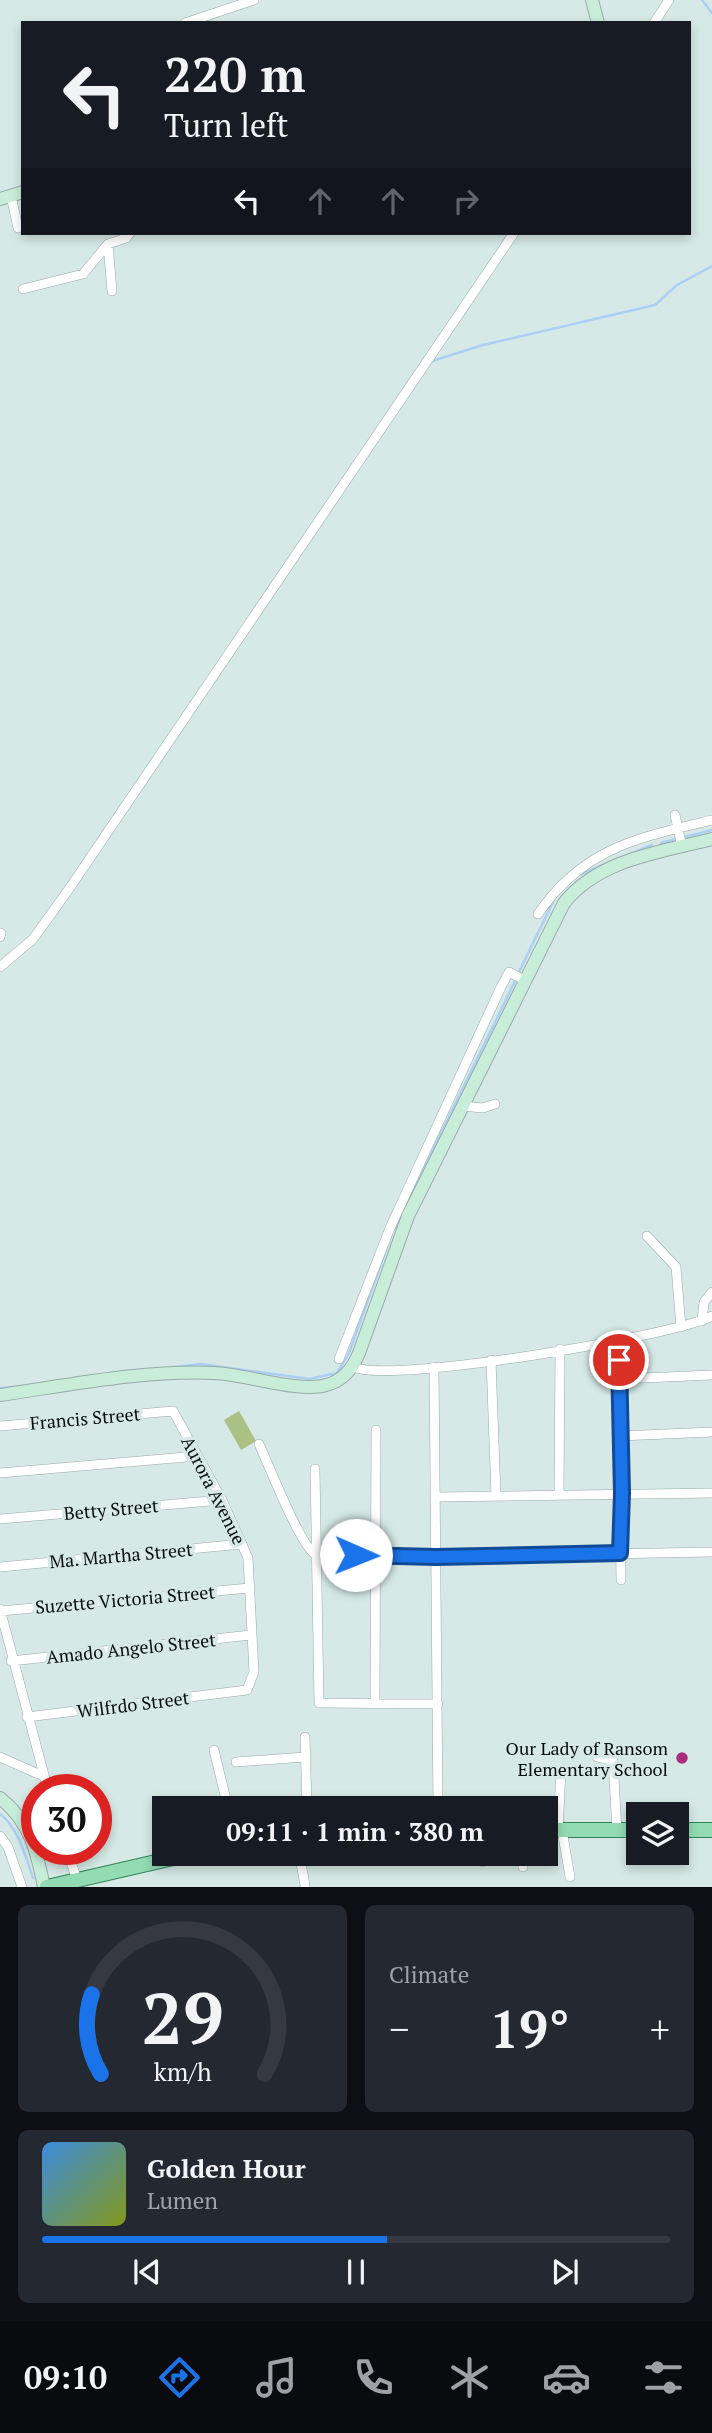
<!DOCTYPE html>
<meta charset="utf-8">
<style>
:root{--surface:#171b24;--page:#242831;--text:#f1f3f6;--muted:#9ea1a6;--line:#363941;--accent:#1a73e8}
body{margin:0;font-family:"PT Serif",serif;background:var(--page);color:var(--text);height:100vh;display:flex;flex-direction:column;font-size:26px;white-space:nowrap}
*{box-sizing:border-box;margin:0}
p{font-size:23px;color:var(--muted)}
.icon{flex:none;width:38px;height:38px;fill:none;stroke:currentColor;stroke-width:2;stroke-linecap:round;stroke-linejoin:round}
.map{position:relative;height:1887px;overflow:hidden}
.drawer{display:flex;flex-direction:column;gap:18px;padding:18px;background:#0d0f14;flex:1}
.drawer>*{flex:none}
.banner{position:absolute;left:21px;top:21px;width:670px;height:214px;border-radius:0px;box-shadow:0 4px 10px #0003;background:#171b24;color:var(--text);overflow:hidden}
.controls{position:absolute;left:626px;top:1802px;display:grid;gap:14px}
.controls a{display:grid;place-items:center;width:63px;height:63px;border-radius:0px;background:var(--surface);box-shadow:0 4px 10px #0003;font-size:35px}
.speed{position:absolute;left:21px;top:1774px;display:flex;gap:14px;font-size:35px;font-weight:700;text-align:center}
.speed>*{display:grid;place-content:center;width:91px;height:91px;border-radius:50%;background:var(--surface);box-shadow:0 4px 10px #0003;line-height:1}
.speed .limit{border:10px solid #d22;background:#fff;color:#111}
.pin{position:absolute;display:grid;place-items:center;width:60px;height:60px;color:#fff;margin:-30px;border:4px solid #fff;border-radius:50%;box-shadow:0 2px 7px #0007}
.me{position:absolute;width:77px;margin:-38px;rotate:91deg;stroke-linejoin:round;filter:drop-shadow(0 0 5px #0008)}
.turn{display:flex;align-items:center;gap:24px;height:147px;padding:0 28px;font-size:32px}
.turn .icon{width:91px;height:91px;stroke-width:2.5}
.turn b{display:block;font-size:49px;line-height:60px}
.lanes{display:flex;align-items:center;height:66px;padding:0 28px;background:#0003;justify-content:center;gap:35px;direction:ltr}
.lanes .off{opacity:.35}
.big{font-size:52px;font-weight:700;line-height:1.1}
.drawer .tile{flex:1;display:flex;flex-direction:column;justify-content:center;gap:10px;min-width:0;padding:0 24px;border-radius:10px;background:var(--page)}
.drawer .dial{align-items:center;gap:0}
.dial svg{height:182px;overflow:visible;fill:none;stroke:var(--line);stroke-width:7;stroke-linecap:round;text-anchor:middle}
.dial text{fill:var(--text);stroke:none}
.song{display:flex;align-items:center;gap:21px}
.cover{width:84px;height:84px;border-radius:10px;background:linear-gradient(135deg,hsl(210 70% 55%),hsl(70 70% 35%))}
.played{height:7px;border-radius:4px;background:linear-gradient(90deg,var(--accent) 55%,var(--line) 55%)}
.keys{display:flex;justify-content:space-around;direction:ltr}
.heat{display:flex;justify-content:space-between;align-items:center;font-size:38px;direction:ltr}
.drawer .tiles{flex:1;display:grid;gap:18px;grid-template-columns:1fr 1fr}
.tile:last-child{grid-column:span 2}
.trip{position:absolute;left:152px;top:1796px;width:406px;height:70px;border-radius:0px;background:var(--surface);box-shadow:0 4px 10px #0003;font-weight:700;line-height:70px;text-align:center}
.tab-bar{display:flex;height:112px;justify-content:space-around;align-items:center;background:#090b0e;color:var(--muted)}
.tab-bar .icon{width:49px;height:49px}
.tab-bar .selected{color:var(--accent)}
.tab-bar b{font-size:32px;color:var(--text)}
.map>svg:first-child{display:block}
</style>
<div class="map">
<svg width="712" height="1887" viewBox="0 0 712 1887">
<rect width="100%" height="100%" fill="#d6e9e7"/>
<path fill="#abc083" d="M239 1411 256 1441 241 1450 224 1420Z"/>
<g fill="none" stroke-linecap="round" stroke-linejoin="round">
<path stroke="#accff5" stroke-width="2.5" d="M702 0 712 13
M429 362 483 345 655 305 677 285 712 266
M685 837 712 830
M661 843 679 838
M581 874 652 845
M519 972 554 900
M394 1230 515 981
M175 1367 201 1364 309 1379 337 1373 349 1353 391 1236
M0 1388 22 1386
M0 1814C18 1827 26 1858 33 1878"/>
<g stroke="#98aaa8" stroke-width="10">
<path id="street" d="M185 23 254 0
M654 23 669 0
M11 196 18 228
M108 244 112 291
M23 289 83 274 108 244 126 238 130 233
M675 815 682 847
M538 914C583 848 637 838 712 820
M0 937 1 933
M0 967 33 939 69 889 514 233
M462 1106 483 1108 495 1104
M647 1236 676 1267 681 1327
M702 1321 704 1302 712 1292
M618 1342 621 1580
M339 1359 390 1228 501 987 509 972 524 980
M491 1360 496 1496
M354 1367C387 1384 672 1337 712 1316
M434 1367 438 1808
M619 1379 712 1375
M0 1426 173 1411 222 1500 248 1558 254 1672 247 1690 27 1717
M620 1436 712 1432
M259 1444C269 1465 300 1546 316 1555L436 1557 712 1552
M315 1469 319 1703 438 1704
M0 1473 198 1456
M559 1496 560 1349
M435 1497 712 1493
M0 1519 222 1500
M0 1567 242 1544
M0 1609 48 1790
M1 1611 249 1588
M11 1661 251 1635
M375 1703 376 1430
M305 1737 307 1808
M214 1750 228 1808
M0 1757 43 1776
M597 1757 613 1761 617 1830
M236 1762 305 1757
M558 1830 561 1770
M562 1830 570 1877
M0 1836 8 1847 22 1887
M67 1850 77 1880
M299 1853 305 1885
M482 1853 483 1862
M522 1853 523 1867"/>
</g>
<g stroke="#98aaa8" stroke-width="14">
<path id="secondary" d="M592 0 598 23
M0 199 23 192
M0 1395C70 1385 143 1370 214 1373 245 1374 299 1393 326 1385 343 1381 353 1368 359 1353L408 1216 564 903C599 859 661 852 712 839
M0 1798C30 1821 37 1852 44 1887"/>
</g>
<g stroke="#328458" stroke-width="16">
<path id="primary" d="M546 1830H639
M677 1830H712
M47 1887 195 1853"/>
</g>
<use href="#street" stroke="#fff" stroke-width="9"/>
<use href="#secondary" stroke="#c8edd9" stroke-width="12"/>
<use href="#primary" stroke="#92dbb3" stroke-width="14"/>
</g>
<g fill="none" stroke-linecap="round" stroke-linejoin="round">
<g stroke="#114b97" stroke-width="18">
<path id="route" d="M356 1555 436 1557 620 1553 622 1493 619 1360"/>
</g>
<use href="#route" stroke="#1a73e8" stroke-width="12"/>
</g>
<circle fill="#ac2d7c" stroke="#d6e9e7" stroke-width="2.5" cx="682" cy="1758" r="7"/>
<g text-anchor="middle" dominant-baseline="central" stroke-width="7" stroke-linejoin="round" paint-order="stroke">
<g font-size="18" fill="#080e0e" stroke="#d6e9e7">
<text transform="translate(85 1418) rotate(-5)">Francis Street</text>
<text transform="translate(214 1490) rotate(63)">Aurora Avenue</text>
<text transform="translate(111 1509) rotate(-5)">Betty Street</text>
<text transform="translate(121 1555) rotate(-5)">Ma. Martha Street</text>
<text transform="translate(125 1599) rotate(-5)">Suzette Victoria Street</text>
<text transform="translate(131 1648) rotate(-6)">Amado Angelo Street</text>
<text transform="translate(133 1704) rotate(-7)">Wilfrdo Street</text>
</g>
<g font-size="18" fill="#080e0e" stroke="#d6e9e7" text-anchor="end">
<text x="668" y="1748">Our Lady of Ransom<tspan x="668" dy="21">Elementary School</tspan></text>
</g>
</g>
</svg>
<div class="controls">
<a><svg class="icon" aria-label="layers" viewBox="0 0 24 24"><path d="M12 4l9 5-9 5-9-5zM3 14l9 5 9-5"/></svg></a>
</div>
<div class="speed"><div class="limit">30</div></div>
<div class="pin" style="left:619px;top:1360px;background:#d93025"><svg class="icon" aria-label="arrive" viewBox="0 0 24 24"><path d="M6 21V4h12l-3 4 3 4H6"/></svg></div>
<svg class="me" style="left:356px;top:1555px" viewBox="-20 -20 40 40"><circle r="19" fill="#fff"/><path d="M0-13L10 11 0 6-10 11z" fill="#1a73e8"/></svg>
<div class="trip">09:11 · 1 min · 380 m</div>
<div class="banner">
<div class="turn"><svg class="icon" aria-label="left" viewBox="0 0 24 24"><path d="M17 20v-9H6M10 6l-5 5 5 5"/></svg><div><b>220 m</b>Turn left</div></div>
<div class="lanes"><svg class="icon" aria-label="left" viewBox="0 0 24 24"><path d="M17 20v-9H6M10 6l-5 5 5 5"/></svg><svg class="icon off" aria-label="ahead" viewBox="0 0 24 24"><path d="M12 20V5M6 11l6-6 6 6"/></svg><svg class="icon off" aria-label="ahead" viewBox="0 0 24 24"><path d="M12 20V5M6 11l6-6 6 6"/></svg><svg class="icon off" aria-label="right" viewBox="0 0 24 24"><path d="M7 20v-9h11M14 6l5 5-5 5"/></svg></div>
</div>
</div>
<section class="drawer">
<div class="tiles">
<div class="tile dial"><svg viewBox="0 0 100 80">
<path d="M14 69A42 42 0 1 1 86 69"/>
<path d="M14 69A42 42 0 0 1 10 34" stroke="#1a73e8"/>
<text x="50" y="56" font-size="32" font-weight="700">29</text>
<text x="50" y="72" font-size="11">km/h</text>
</svg></div>
<div class="tile"><p>Climate</p>
<div class="heat"><a>−</a><b class="big">19°</b><a>+</a></div>
</div>
<div class="tile">
<div class="song"><i class="cover"></i><div><b>Golden Hour</b><p>Lumen</p></div></div>
<div class="played"></div>
<div class="keys"><svg class="icon" aria-label="previous" viewBox="0 0 24 24"><path d="M18 5L8 12l10 7zM5 5v14"/></svg><svg class="icon" aria-label="pause" viewBox="0 0 24 24"><path d="M8 5v14M16 5v14"/></svg><svg class="icon" aria-label="next" viewBox="0 0 24 24"><path d="M6 5l10 7-10 7zM19 5v14"/></svg></div>
</div>
</div>
</section>
<nav class="tab-bar">
<b>09:10</b>
<svg class="icon selected" aria-label="directions" viewBox="0 0 24 24"><path d="M12 3l9 9-9 9-9-9zM9 14v-3h6M13 9l2 2-2 2"/></svg>
<svg class="icon" aria-label="music" viewBox="0 0 24 24"><path d="M9 18V5l10-2v13"/><circle cx="6" cy="18" r="3"/><circle cx="16" cy="16" r="3"/></svg>
<svg class="icon" aria-label="phone" viewBox="0 0 24 24"><path d="M5 4h4l2 5-3 2q2 4 5 5l2-3 5 2v4C11 20 4 13 5 4z"/></svg>
<svg class="icon" aria-label="climate" viewBox="0 0 24 24"><path d="M12 3v18M4 7l16 10M4 17L20 7"/></svg>
<svg class="icon" aria-label="car" viewBox="0 0 24 24"><path d="M5 17H2v-5l4-1 3-4h7l3 4 3 1v5h-3M9 17h6M6 11h13"/><circle cx="7" cy="17" r="2"/><circle cx="17" cy="17" r="2"/></svg>
<svg class="icon" aria-label="filters" viewBox="0 0 24 24"><path d="M4 7h16M4 17h16"/><circle cx="9" cy="7" r="2"/><circle cx="15" cy="17" r="2"/></svg>
</nav>
